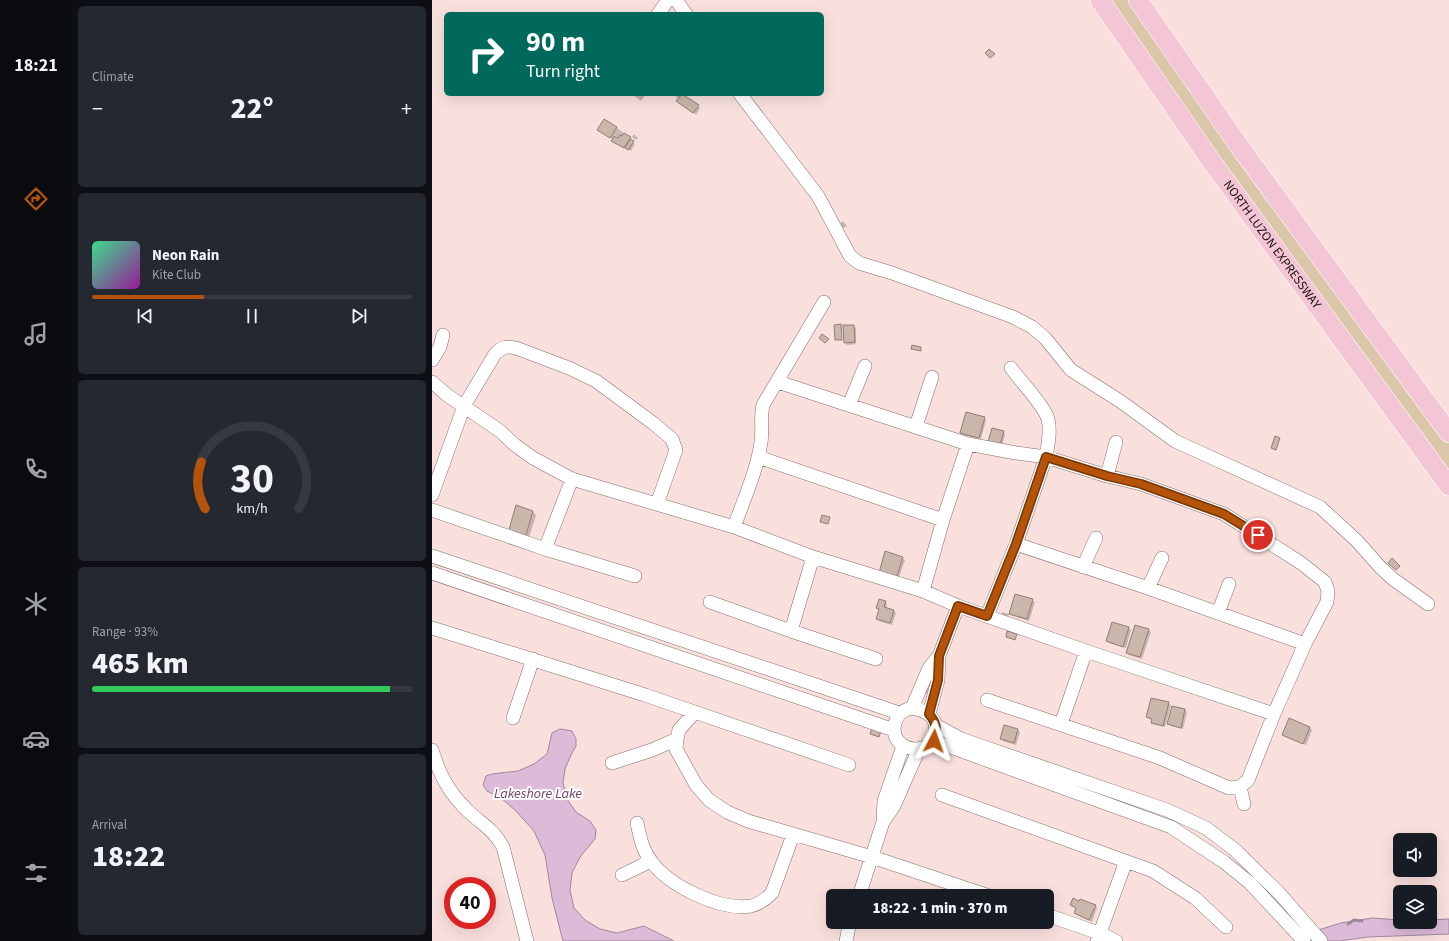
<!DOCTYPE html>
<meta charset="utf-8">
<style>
:root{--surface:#171b24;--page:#242831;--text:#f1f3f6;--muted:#9ea1a6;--line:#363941;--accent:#b45309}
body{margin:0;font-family:"Source Sans 3",sans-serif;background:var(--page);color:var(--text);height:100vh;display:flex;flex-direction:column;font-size:15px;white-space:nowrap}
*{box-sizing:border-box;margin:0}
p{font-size:13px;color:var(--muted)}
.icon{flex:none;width:22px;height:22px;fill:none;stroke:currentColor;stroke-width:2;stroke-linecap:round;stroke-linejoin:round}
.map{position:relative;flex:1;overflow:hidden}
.panel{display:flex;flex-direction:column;gap:6px;padding:6px;background:#0d0f14;width:360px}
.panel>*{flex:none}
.guide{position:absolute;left:12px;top:12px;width:380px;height:84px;border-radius:6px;box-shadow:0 4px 16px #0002;background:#00695c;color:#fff;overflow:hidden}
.buttons{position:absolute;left:961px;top:833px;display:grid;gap:8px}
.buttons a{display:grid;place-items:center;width:44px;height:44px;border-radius:6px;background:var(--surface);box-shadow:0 4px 16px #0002;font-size:20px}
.speed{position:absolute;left:12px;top:877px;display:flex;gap:8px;font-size:20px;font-weight:700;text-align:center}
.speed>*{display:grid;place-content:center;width:52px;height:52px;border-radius:50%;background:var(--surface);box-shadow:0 4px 16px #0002;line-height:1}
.speed .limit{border:6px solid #d22;background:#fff;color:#111}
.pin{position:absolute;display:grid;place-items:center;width:34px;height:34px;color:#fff;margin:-17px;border:2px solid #fff;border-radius:50%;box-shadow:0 1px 4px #0007}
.me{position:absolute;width:44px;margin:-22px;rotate:4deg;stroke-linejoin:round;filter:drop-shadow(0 0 3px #0008)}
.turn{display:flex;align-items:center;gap:14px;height:84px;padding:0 16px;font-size:18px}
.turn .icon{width:52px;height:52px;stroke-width:2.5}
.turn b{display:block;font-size:28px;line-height:34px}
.big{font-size:30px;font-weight:800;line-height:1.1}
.panel .card{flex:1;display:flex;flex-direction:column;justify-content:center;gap:6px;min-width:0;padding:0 14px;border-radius:6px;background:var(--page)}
.panel .dial{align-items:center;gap:0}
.dial svg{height:104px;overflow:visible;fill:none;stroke:var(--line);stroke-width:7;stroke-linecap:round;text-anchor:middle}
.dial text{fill:var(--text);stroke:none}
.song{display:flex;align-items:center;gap:12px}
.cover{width:48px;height:48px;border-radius:6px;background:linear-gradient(135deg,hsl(150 70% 55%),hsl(300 70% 35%))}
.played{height:4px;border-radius:2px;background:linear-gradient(90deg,var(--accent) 35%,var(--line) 35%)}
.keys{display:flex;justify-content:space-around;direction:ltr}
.heat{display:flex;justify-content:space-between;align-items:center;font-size:22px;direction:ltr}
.charge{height:6px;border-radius:3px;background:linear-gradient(90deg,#34c759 93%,var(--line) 0)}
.trip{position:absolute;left:394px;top:889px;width:228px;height:40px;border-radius:6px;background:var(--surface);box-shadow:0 4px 16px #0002;font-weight:800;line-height:40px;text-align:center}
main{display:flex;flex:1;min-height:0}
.tabs{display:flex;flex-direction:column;width:72px;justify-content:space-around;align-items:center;background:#090b0e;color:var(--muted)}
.tabs .icon{width:28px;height:28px}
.tabs .current{color:var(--accent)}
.tabs b{font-size:18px;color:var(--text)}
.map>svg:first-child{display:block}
</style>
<main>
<nav class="tabs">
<b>18:21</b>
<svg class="icon current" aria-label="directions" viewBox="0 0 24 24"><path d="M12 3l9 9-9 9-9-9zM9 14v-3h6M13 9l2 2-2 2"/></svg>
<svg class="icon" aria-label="music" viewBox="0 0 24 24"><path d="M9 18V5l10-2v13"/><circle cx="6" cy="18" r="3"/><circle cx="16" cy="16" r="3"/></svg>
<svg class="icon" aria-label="phone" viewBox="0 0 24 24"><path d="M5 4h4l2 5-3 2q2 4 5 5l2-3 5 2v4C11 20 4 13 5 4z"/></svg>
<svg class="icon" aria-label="climate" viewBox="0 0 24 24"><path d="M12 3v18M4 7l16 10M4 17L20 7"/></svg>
<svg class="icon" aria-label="car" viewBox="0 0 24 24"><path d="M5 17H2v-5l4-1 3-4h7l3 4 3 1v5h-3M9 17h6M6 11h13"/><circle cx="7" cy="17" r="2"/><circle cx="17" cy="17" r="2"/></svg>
<svg class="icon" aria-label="filters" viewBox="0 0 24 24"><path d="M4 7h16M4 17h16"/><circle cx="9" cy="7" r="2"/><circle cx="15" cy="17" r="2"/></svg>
</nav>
<section class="panel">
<div class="card"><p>Climate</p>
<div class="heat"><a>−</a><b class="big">22°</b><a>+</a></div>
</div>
<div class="card">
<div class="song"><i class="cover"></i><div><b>Neon Rain</b><p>Kite Club</p></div></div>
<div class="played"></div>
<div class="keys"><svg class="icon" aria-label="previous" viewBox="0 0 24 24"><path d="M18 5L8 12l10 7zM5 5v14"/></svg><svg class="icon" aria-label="pause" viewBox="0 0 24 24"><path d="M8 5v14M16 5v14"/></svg><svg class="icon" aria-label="next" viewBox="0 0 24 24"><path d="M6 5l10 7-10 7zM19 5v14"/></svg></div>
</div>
<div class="card dial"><svg viewBox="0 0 100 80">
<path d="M14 69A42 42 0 1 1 86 69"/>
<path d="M14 69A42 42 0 0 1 11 33" stroke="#b45309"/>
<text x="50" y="56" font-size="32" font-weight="700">30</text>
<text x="50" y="72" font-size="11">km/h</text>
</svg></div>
<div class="card"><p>Range · 93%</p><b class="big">465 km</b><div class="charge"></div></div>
<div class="card"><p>Arrival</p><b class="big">18:22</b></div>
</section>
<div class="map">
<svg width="1017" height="941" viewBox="0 0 1017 941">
<rect width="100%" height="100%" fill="#f9e0dd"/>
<path fill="#dac6a8" d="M674 0H699L1017 442V475Z"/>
<path fill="#dcbad8" stroke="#a1879c" d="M128 729 140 731 144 739V746L139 755 133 769 131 783 135 799 144 812 158 821 164 830 163 839 148 857 140 873 138 890 142 908 153 920 168 929 185 933 212 926 242 941H131L120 898 113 855 102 831 83 810 69 798 55 791 51 785 54 776 60 774 86 771 102 764 115 754 120 733Z
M940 918 968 920V922H998V920L1017 919V934L936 937 907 941H871L883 931 909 923Z"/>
<path fill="#0003" fill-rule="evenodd" d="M200 94H214L209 101Z
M240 94H247L249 96 250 95 268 108 264 115 248 103 247 99Z
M184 127 198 138 203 144 199 151 182 143 181 139 169 132ZM183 135 187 138 186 140 182 137Z
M202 134 206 138 204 140 200 137Z
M411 221 415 226 411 228 408 223Z
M421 326 424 328V344L415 345 413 342Z
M552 418 554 420 549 439 531 435 529 433Z
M571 432 573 434 570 446 560 444Z
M101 512 104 515 96 541 81 536Z
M470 558 473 560 466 580 450 575Z
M600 600 603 602 597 621 581 616 578 614Z
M453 602 455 604 454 609 462 611 464 613 460 625 447 621 445 619 448 611 445 608Z
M570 612 577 614 575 620 568 617Z
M681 623 697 628 699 630 694 648 677 643 675 641Z
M717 630 719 632 710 659 697 655 695 652Z
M493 687 498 689 497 694 492 693Z
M736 703 739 705 733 727 722 724 720 722V720L715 717Z
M741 707 753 710 755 712 751 729 739 726 736 724Z
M858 719 878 728 880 730 874 745 854 737 851 735Z
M573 726 586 730 588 732 584 745 571 741 569 739Z
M639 905 663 906 665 908 660 922 645 915 643 913 645 909Z"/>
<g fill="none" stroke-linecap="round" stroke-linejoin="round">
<path stroke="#a1879c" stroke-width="3" d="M916 924 922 920 930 921"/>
</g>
<path fill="#cab6aa" stroke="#927f74" d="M557 49 563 54 558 58 553 53Z
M250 94 267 105 261 113 244 101Z
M172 119 185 127 178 138 165 130Z
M192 133 199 137 192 148 179 141 182 136 186 138 188 135 190 136Z
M198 139 202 141 196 150 193 148Z
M409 324 410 340H403L402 325Z
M411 325H422L423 342 412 343Z
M390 334 397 339 393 343 387 338Z
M480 345 489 347V351L479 349Z
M534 412 553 417 547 438 528 433Z
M560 428 572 431 568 445 556 442Z
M843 436 848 438 844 450 839 448Z
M84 505 101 511 93 538 76 533Z
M390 515 398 517 396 524 388 522Z
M453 551 471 557 464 579 447 573Z
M960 558 968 566 964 570 956 563Z
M583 594 601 599 595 619 577 614Z
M447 599 454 601 452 607 462 610 458 623 444 619 447 609 444 608Z
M680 622 697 627 691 647 674 641Z
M703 625 717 629 708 657 694 653Z
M575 631 585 634 583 640 574 637Z
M719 698 737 702 731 726 719 723 720 719 714 717Z
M740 706 753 709 749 728 735 724Z
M857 718 878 727 871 744 850 735Z
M572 725 586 729 582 743 568 739Z
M440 728 449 731 447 737 438 734Z
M641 898 647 901 648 899 664 905 657 920 642 913 644 908 638 905Z"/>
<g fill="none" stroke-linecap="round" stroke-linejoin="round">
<g stroke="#856f6d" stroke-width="14">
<path id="minor" d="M244 0 254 14
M226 14 236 0
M308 94 386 196 418 256 427 263 460 273 581 317 600 327 613 338 639 370 688 401 743 441 888 507 925 541 948 567 961 579 996 604
M0 360 8 347 11 335
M0 382 15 395 68 431 83 445 101 458 140 479 302 527 381 557 491 591 526 606 654 651 842 714
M346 382 536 444 584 453 614 457 675 476 709 484 792 514 869 563 893 582 896 591 895 602 873 644 842 714 816 780 808 787 797 788 728 758 555 700
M417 405 433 366
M484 426 500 377
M326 457 511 520
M675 476 684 442
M0 495 32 406 63 354C70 347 74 346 84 348L137 368 164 381 221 423 240 439 244 450 225 504
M0 510 113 549 203 576
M302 527C312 499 325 471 329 442 331 430 328 418 331 405L392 302
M584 544 716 588 873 644
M113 549 140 479
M0 556 467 713
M651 567 664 538
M0 573 462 730
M716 588 730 558
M491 591 511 520 536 444
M278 602 359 631 444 659
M786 613 797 584
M555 616 584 544 614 457C616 445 619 431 616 419 613 407 587 379 579 368
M0 628 213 695 417 765
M359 631 381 557
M480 708C498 711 508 720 502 739 501 743 497 746 493 747 477 753 458 743 463 723 464 720 466 715 469 713 472 710 476 709 480 708Z
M480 708 497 668 507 656 526 606
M497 714 506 680 507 656
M81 718 101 659
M629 724 654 651
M505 726 529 739 735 810 774 828 803 850 847 893 889 941
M245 739 244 749 264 785 277 800 295 812 316 821 440 857 557 896
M502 741 739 827 792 862 818 883 872 941
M0 750C8 776 17 793 37 812 51 825 62 830 71 847L95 941
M180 763 220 750 245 739 247 730 263 712
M808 787 812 804
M510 795 721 871 763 898 794 927
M451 822 462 806 487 749
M205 823C208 836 210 850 219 861 237 886 288 911 319 906 328 904 334 899 340 893L361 835
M190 875 219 861
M427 896 451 822 452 801 471 746
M615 915 667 933 684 941
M414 941 418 922
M665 941 694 861"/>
</g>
<g stroke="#fff" stroke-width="20">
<g id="highway">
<path id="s1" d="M668 0 782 165 1017 486"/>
<path d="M706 0 810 150 1017 433"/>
</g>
</g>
<use href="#minor" stroke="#fff" stroke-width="13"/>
<use href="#highway" stroke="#f4c6d5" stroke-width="19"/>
</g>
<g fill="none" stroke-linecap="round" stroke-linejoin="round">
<g stroke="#753606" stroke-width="10">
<path id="route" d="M502 741C504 728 506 725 497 714L506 680 507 656 526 606 555 616 584 544 614 457 675 476 709 484 792 514 826 535"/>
</g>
<use href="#route" stroke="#b45309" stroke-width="7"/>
</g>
<g text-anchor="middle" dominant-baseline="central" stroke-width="4" stroke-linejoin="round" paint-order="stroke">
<g font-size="13" fill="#18100f" stroke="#fff">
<text stroke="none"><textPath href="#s1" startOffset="299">NORTH LUZON EXPRESSWAY</textPath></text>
</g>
<g font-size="14" font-style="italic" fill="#71446e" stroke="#fff">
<text x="106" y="794">Lakeshore Lake</text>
</g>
</g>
</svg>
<div class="buttons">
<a><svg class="icon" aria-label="sound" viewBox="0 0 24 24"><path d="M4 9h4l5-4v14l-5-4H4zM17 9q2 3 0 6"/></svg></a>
<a><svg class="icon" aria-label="layers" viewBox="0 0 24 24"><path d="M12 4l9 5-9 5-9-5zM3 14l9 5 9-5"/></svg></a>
</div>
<div class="speed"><div class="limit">40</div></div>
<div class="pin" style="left:826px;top:535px;background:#d93025"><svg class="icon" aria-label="arrive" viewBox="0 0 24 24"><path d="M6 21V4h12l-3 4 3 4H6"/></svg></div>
<svg class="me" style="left:502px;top:741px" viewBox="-20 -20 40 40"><path d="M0-17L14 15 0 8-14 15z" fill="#b45309" stroke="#fff" stroke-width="4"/></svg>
<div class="trip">18:22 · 1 min · 370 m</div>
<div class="guide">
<div class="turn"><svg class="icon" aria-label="right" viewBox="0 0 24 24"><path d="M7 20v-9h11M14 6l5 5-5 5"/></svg><div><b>90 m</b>Turn right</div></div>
</div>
</div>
</main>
